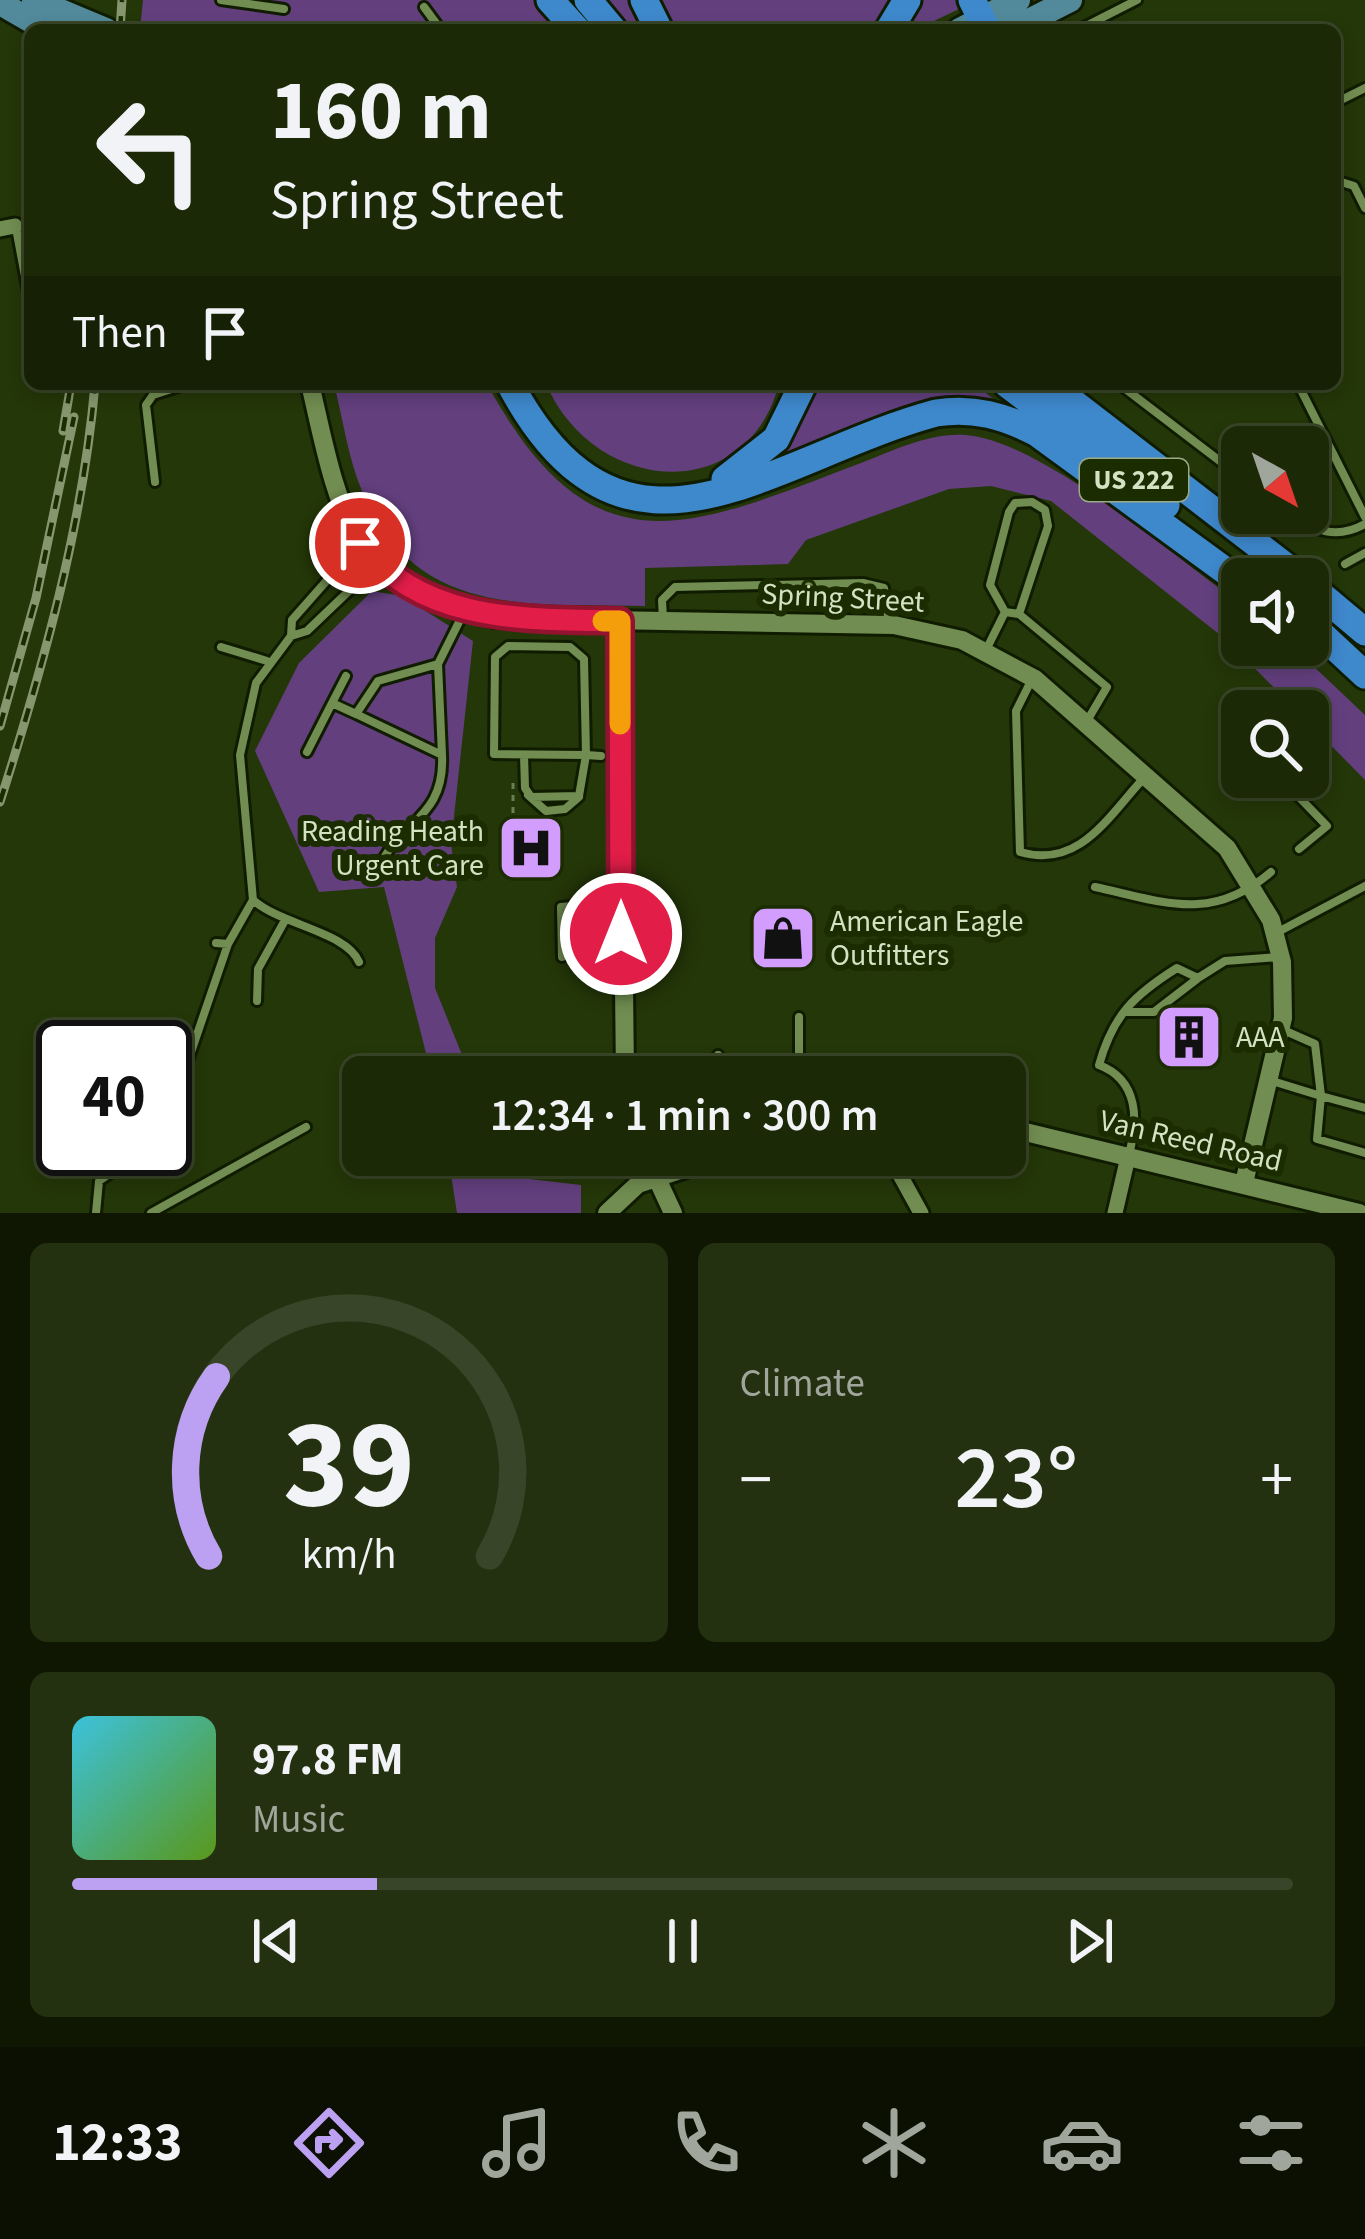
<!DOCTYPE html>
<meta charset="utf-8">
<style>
:root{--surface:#1b2906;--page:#243110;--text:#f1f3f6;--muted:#a0a69b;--line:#394528;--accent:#bca0f2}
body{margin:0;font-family:"Source Sans 3",sans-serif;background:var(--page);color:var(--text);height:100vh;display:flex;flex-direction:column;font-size:45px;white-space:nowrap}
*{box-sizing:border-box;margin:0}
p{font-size:39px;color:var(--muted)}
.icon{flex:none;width:66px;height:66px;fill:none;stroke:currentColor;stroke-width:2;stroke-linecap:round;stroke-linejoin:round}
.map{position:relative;height:1213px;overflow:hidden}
.details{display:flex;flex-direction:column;gap:30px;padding:30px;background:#0f1703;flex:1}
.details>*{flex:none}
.top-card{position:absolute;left:24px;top:24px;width:1317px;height:366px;border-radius:18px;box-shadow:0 6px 18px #0003,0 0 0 3px var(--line);background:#1b2906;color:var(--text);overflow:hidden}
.needle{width:78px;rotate:140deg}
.controls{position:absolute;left:1221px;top:426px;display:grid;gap:24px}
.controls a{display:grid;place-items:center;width:108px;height:108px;border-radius:18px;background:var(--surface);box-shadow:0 6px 18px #0003,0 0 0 3px var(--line);font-size:60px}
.speed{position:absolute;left:36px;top:1020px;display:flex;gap:24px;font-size:60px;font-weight:700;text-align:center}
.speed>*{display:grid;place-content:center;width:156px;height:156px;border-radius:50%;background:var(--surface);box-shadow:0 6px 18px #0003,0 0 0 3px var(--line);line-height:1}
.speed .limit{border:6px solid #111;border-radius:18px;background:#fff;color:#111}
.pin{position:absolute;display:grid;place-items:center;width:102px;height:102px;color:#fff;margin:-51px;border:6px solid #fff;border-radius:50%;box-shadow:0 3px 12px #0007}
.me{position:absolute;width:132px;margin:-66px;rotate:0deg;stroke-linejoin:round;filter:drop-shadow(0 0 9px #0008)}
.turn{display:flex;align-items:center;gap:42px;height:252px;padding:0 48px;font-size:54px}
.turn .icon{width:156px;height:156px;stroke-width:2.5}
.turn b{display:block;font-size:84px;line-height:102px}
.then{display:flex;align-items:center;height:114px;padding:0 48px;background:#0003;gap:24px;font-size:45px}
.big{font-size:90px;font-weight:600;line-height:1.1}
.details .widget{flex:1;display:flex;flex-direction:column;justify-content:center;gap:18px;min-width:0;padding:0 42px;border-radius:18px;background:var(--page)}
.details .dial{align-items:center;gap:0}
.dial svg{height:312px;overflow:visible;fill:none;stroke:var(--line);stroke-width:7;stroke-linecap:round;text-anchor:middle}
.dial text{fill:var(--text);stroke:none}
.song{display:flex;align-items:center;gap:36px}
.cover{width:144px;height:144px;border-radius:18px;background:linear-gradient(135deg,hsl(190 70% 55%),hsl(90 70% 35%))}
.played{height:12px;border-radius:6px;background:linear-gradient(90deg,var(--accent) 25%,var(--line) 25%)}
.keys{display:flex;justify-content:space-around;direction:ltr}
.heat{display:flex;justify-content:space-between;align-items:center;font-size:66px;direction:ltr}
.details .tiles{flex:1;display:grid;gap:30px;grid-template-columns:1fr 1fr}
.widget:last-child{grid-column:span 2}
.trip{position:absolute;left:342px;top:1056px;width:684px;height:120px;border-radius:18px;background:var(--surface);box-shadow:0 6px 18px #0003,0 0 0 3px var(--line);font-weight:600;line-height:120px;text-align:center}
.tab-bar{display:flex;height:192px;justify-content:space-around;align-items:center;background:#0b1002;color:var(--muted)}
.tab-bar .icon{width:84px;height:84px}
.tab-bar .selected{color:var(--accent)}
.tab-bar b{font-size:54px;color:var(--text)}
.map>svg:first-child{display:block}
</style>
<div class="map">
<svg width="1365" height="1213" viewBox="0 0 1365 1213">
<rect width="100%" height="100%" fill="#243708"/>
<path fill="#633f7e" d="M143 0H978L915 30H140Z
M334 384H487C593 578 689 528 861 463 894 450 931 432 966 435 1042 441 1177 559 1242 605V645H1291L1365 715V780L1308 722V711H1297L1229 642 1051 501 991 486 949 489 806 540 788 564 645 568V606C528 603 416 619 362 491 348 458 343 419 334 384Z
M546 384H779C746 508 594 494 546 384Z
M810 384H974L1004 407 787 457 779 447Z
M372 591 402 596 473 641 451 844 457 887 435 938V988L471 1077H432L384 887 319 892 255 751 299 663Z
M448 1155H479L478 1173 581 1185V1213H457Z"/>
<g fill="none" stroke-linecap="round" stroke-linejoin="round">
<g stroke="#101c00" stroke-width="14">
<path id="service" d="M221 0 284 9
M424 7 441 30
M1078 30 1137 0
M1335 103 1365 88
M1335 180 1354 186 1365 208
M16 228 30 303
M1119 384 1242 478
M1298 384 1365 517
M155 482 146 405 153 395 187 384
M1289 513C1315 531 1336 540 1365 524
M1345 564 1365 553
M1005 612 990 585 1009 512 1015 503 1032 502 1045 510 1048 526 1019 614
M663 620 662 600 675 587 863 583 884 588 889 623
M291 636 292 620 359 544
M221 647 267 661
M986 650 1005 612 1019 614 1107 687 1087 721
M438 664 442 755 356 714 378 681 438 664 464 612
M1032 679 1016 711 1020 852C1079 869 1107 818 1143 779
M332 703 346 676
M307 752 332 703 356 714
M524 755 525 788 531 797 579 796 586 755 584 659 570 647 508 646 495 657 494 754 586 755 601 756
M1296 794 1327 826 1299 849
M528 795 546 811 565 809 579 797
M382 861C405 820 445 815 442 755
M1095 887C1164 902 1211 923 1271 872
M253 900C281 925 347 932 359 962
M1276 933 1365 886
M216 943 228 944 253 900 240 755 256 683 291 636 307 631 375 566
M562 957 561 907 620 902
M257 1001 258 969 284 922
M1127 1012H1154L1197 979
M799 1017V1077
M1281 1029 1315 1044 1321 1096 1365 1108
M799 1071 948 1061 997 1065 1004 1077
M716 1077 718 1055
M1269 1080 1321 1096 1317 1139 1365 1153
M165 1128 228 944
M1128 1157C1139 1122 1139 1080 1099 1065 1113 1015 1134 995 1177 968L1198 978 1225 961 1279 957
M96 1213 99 1181 145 1149
M151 1213 306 1127"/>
</g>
<g stroke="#101c00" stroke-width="21">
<path id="minor" d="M0 229 15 226
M889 1155 921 1213
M1115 1213 1128 1157"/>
</g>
<g stroke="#101c00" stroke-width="24">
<path id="tertiary" d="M310 384C322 434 333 499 360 543 384 585 452 607 495 618L894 625 962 640 1035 679 1227 848 1271 920 1282 962 1283 1018 1244 1183
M620 621 625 1077
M1005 1127 1359 1213
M646 1155 673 1213
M607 1213 638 1184 725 1155"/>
</g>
<g stroke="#101c00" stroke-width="30">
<path id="primary" d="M34 0 106 30
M0 3 47 30
M960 30 1018 0
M1011 30 1070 0"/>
</g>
<g stroke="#101c00" stroke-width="33">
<path id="motorway" d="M550 0 577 30
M588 0 613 30
M644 0 659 30
M972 0 987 30
M889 30 907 0
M510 384C625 599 769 458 936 413 973 407 1004 416 1037 433L1242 583
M1007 384 1166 505
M1049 384 1302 579
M725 479 776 439 803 384
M1308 584 1365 632
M1308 622 1365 675"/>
</g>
<path stroke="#6b7d54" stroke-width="3" stroke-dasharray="6 6" stroke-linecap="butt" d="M513 813V778"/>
<use href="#service" stroke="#718d51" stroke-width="8"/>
<use href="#minor" stroke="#718d51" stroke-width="15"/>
<use href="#tertiary" stroke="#718d51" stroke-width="18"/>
<use href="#primary" stroke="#528a9b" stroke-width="24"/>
<use href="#motorway" stroke="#3e88cc" stroke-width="27"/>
<g stroke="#869770" stroke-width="9">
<path id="rail" d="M120 30 122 0
M63 431 71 384
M0 726 36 598 74 417
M0 802C43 667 83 525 95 384"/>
</g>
<use href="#rail" stroke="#1b2c00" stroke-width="4.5" stroke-dasharray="14" stroke-linecap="butt"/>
</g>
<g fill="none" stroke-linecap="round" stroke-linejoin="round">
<g stroke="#92132f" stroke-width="30">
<path id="route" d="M360 543C423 624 528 619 620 621L621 934"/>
</g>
<use href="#route" stroke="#e11d48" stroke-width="21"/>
<path stroke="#f59e0b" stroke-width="21" d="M603 621H620V724"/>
</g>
<defs>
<g id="hospital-square" transform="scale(3.45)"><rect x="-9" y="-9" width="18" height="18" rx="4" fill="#d29dfd" stroke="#1b2c00"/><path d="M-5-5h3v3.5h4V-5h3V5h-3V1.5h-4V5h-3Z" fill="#111"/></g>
<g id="shop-square" transform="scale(3.45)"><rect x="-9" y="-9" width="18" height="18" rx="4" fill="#d29dfd" stroke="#1b2c00"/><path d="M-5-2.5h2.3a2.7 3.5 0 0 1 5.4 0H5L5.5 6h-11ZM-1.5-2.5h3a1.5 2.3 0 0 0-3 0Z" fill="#111"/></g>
<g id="building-square" transform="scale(3.45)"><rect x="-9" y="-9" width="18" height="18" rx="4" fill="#d29dfd" stroke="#1b2c00"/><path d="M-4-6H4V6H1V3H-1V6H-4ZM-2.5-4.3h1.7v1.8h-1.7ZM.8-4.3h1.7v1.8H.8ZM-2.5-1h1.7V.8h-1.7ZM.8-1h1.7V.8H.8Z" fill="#111"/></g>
</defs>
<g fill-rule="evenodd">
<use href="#hospital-square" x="531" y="848"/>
<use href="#shop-square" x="783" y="938"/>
<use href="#building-square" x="1189" y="1037"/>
</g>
<g text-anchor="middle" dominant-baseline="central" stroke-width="12" stroke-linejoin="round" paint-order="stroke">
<rect fill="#1b2c00" stroke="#9bab88" stroke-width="3" x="1080" y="459" width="108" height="42" rx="9"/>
<g font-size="27" font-weight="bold" fill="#d2e2c2">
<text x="1134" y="480">US 222</text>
</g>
<g font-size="30" fill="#d2e2c2" stroke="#1b2c00">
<text transform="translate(843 598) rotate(3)">Spring Street</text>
<text transform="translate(1191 1141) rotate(13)">Van Reed Road</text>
</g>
<g font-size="30" fill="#d2e2c2" stroke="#1b2c00" text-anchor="start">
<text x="484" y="831" text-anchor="end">Reading Heath<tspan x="484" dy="34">Urgent Care</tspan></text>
<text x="830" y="921">American Eagle<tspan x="830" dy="34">Outfitters</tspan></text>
<text x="1236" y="1037">AAA</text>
</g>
</g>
</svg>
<div class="controls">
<a><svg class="needle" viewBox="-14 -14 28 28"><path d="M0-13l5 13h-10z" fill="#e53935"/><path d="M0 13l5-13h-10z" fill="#a0a69b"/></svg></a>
<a><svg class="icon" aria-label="sound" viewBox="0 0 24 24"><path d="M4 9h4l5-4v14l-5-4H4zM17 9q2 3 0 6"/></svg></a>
<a><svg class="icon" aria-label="search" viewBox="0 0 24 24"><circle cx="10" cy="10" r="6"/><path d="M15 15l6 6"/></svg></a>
</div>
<div class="speed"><div class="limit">40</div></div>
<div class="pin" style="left:360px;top:543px;background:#d93025"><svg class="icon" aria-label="arrive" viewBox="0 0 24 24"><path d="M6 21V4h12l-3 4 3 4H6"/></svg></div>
<svg class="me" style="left:621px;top:934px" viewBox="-20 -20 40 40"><circle r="17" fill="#e11d48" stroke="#fff" stroke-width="3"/><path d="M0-11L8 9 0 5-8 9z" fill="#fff"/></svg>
<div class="trip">12:34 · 1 min · 300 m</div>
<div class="top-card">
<div class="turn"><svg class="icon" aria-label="left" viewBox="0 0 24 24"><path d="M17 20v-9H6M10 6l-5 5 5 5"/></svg><div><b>160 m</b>Spring Street</div></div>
<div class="then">Then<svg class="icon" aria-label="arrive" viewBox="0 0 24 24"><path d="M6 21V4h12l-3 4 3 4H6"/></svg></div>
</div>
</div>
<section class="details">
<div class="tiles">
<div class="widget dial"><svg viewBox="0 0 100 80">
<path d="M14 69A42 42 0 1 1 86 69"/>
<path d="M14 69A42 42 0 0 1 16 23" stroke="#bca0f2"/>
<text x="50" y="56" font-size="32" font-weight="700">39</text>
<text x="50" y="72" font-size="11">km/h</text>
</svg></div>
<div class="widget"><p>Climate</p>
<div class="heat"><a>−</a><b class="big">23°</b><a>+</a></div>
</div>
<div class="widget">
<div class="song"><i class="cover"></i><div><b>97.8 FM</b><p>Music</p></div></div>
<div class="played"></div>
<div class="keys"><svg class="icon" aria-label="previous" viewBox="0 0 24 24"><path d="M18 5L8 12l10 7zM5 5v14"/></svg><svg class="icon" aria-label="pause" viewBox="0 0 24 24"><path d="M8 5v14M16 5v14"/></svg><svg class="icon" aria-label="next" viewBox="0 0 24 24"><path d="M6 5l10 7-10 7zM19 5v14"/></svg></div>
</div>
</div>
</section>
<nav class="tab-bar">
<b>12:33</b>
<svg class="icon selected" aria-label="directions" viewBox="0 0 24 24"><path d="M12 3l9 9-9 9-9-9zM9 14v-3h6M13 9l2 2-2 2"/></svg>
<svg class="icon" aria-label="music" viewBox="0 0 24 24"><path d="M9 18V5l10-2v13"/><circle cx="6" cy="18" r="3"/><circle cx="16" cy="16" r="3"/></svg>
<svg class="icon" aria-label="phone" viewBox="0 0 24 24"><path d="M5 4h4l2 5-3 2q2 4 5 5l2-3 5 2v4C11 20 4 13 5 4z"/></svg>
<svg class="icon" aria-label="climate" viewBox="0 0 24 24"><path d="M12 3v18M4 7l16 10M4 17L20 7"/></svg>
<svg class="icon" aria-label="car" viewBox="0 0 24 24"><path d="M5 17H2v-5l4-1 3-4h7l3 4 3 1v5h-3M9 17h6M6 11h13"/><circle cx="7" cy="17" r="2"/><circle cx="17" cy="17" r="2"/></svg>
<svg class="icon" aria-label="filters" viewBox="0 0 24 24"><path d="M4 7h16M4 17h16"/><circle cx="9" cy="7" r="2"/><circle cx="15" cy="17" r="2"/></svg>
</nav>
